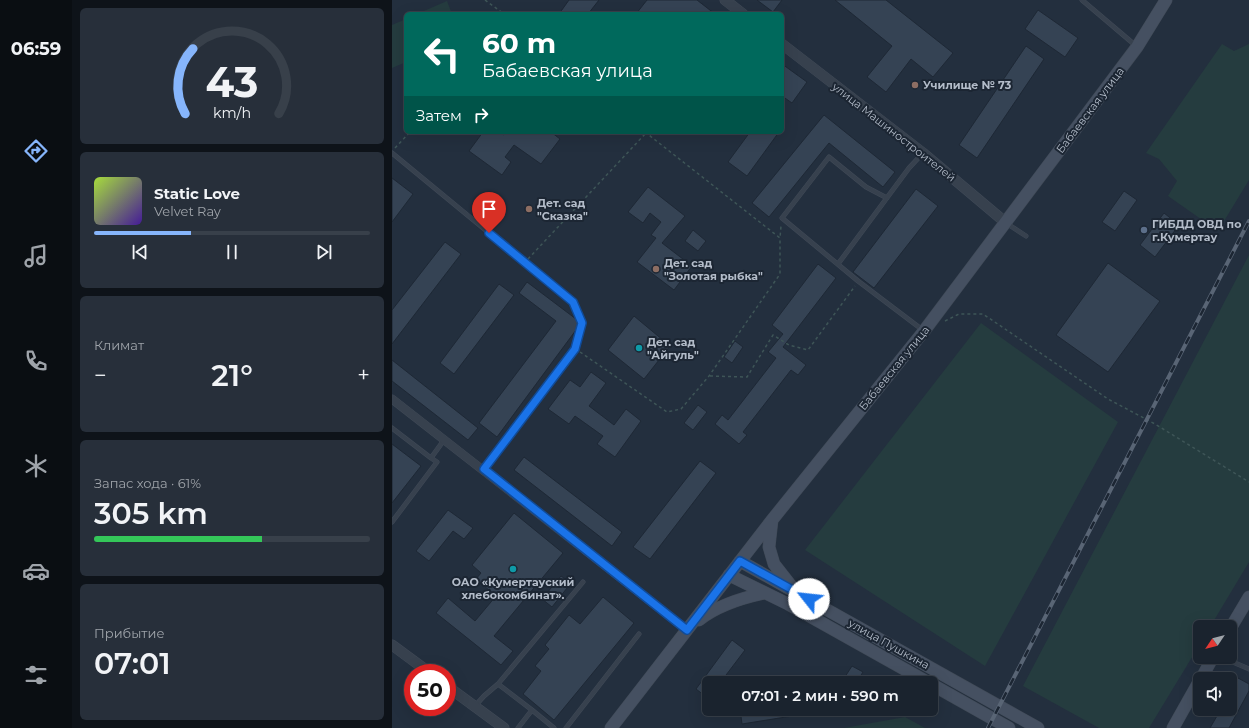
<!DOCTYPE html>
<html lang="ru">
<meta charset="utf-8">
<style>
:root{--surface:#1a232e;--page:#272f3a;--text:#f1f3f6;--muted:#9fa4aa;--line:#38404a;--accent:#86b5fb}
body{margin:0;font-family:Montserrat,sans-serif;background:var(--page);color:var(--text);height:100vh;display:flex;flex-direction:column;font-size:15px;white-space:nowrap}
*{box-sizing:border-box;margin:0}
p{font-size:13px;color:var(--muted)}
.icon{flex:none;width:22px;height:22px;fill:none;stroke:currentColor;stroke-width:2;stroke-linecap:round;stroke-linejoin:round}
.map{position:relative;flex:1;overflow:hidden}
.details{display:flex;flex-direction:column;gap:8px;padding:8px;background:#0e1319;width:320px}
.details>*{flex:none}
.hud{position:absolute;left:12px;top:12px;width:380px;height:122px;border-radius:6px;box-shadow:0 4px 16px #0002,0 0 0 1px var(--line);background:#00695c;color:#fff;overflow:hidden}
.needle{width:26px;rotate:235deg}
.tools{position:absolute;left:801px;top:620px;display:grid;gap:8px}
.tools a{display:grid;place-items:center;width:44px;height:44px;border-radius:6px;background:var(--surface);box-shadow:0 4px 16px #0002,0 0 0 1px var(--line);font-size:20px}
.speed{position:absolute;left:12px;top:664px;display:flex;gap:8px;font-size:20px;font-weight:700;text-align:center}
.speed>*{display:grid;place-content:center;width:52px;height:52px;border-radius:50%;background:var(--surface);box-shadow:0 4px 16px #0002,0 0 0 1px var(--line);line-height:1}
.speed .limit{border:6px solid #d22;background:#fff;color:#111}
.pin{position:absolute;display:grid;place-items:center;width:34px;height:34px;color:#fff;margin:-41px -17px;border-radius:50% 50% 50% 0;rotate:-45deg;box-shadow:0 0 4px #0007}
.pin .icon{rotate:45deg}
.me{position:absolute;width:44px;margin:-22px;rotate:299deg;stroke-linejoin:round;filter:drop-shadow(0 0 3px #0008)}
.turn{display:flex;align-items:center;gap:14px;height:84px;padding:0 12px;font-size:18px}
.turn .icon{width:52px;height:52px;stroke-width:2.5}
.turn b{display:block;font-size:28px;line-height:34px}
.then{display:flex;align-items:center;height:38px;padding:0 12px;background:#0003;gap:8px;font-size:15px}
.big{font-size:30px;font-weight:600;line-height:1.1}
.details .widget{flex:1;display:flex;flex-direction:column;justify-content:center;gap:6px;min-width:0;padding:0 14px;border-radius:6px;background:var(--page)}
.details .dial{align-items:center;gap:0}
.dial svg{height:104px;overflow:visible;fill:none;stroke:var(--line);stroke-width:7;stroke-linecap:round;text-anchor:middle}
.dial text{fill:var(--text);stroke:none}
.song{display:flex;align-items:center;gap:12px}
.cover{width:48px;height:48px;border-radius:6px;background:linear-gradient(135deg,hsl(80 70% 55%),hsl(260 70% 35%))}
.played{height:4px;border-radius:2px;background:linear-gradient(90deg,var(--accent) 35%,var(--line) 35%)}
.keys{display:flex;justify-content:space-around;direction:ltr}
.heat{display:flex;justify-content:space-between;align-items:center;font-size:22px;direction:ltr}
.charge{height:6px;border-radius:3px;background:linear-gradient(90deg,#34c759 61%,var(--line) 0)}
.trip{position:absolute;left:310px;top:676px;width:236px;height:40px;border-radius:6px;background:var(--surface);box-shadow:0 4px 16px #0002,0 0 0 1px var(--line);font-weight:600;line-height:40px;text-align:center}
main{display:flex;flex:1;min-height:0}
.menu{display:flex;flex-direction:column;width:72px;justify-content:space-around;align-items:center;background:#0a0e12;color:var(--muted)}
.menu .icon{width:28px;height:28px}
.menu .active{color:var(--accent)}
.menu b{font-size:18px;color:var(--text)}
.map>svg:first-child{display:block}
</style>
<main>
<nav class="menu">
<b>06:59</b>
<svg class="icon active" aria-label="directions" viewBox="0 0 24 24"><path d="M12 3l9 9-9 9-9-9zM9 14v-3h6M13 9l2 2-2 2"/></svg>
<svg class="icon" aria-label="music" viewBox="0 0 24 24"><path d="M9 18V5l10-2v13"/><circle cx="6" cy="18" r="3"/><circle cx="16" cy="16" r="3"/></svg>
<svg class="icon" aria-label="phone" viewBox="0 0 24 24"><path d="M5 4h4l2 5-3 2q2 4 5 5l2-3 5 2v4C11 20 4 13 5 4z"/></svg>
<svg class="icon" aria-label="climate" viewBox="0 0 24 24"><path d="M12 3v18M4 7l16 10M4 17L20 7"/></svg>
<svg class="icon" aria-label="car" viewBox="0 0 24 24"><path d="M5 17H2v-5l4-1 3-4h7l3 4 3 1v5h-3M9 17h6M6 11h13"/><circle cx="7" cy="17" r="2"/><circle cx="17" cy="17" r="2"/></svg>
<svg class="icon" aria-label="filters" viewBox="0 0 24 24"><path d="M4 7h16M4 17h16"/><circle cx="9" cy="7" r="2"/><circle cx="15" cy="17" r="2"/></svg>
</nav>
<section class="details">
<div class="widget dial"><svg viewBox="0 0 100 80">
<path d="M14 69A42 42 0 1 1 86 69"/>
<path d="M14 69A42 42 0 0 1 20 19" stroke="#86b5fb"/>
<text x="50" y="56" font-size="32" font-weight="700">43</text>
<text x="50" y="72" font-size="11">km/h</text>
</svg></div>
<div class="widget">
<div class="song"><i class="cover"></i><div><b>Static Love</b><p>Velvet Ray</p></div></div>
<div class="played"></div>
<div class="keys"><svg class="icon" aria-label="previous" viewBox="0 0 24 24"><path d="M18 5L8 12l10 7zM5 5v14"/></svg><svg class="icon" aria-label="pause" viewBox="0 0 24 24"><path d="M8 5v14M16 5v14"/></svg><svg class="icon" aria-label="next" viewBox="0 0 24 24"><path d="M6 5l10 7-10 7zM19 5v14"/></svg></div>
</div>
<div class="widget"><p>Климат</p>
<div class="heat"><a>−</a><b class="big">21°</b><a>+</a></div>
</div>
<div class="widget"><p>Запас хода · 61%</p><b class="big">305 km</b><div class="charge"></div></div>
<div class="widget"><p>Прибытие</p><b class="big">07:01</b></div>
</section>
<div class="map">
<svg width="857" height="728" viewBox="0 0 857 728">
<rect width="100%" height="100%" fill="#232f3e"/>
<path fill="#253c3f" d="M55 1 60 14H25Z
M14 19V62L0 68V25Z
M830 44 842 51 857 44V180L826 231 776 196 785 181 767 159 754 153Z
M857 255V562L818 627H808V644L757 728H707L631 686Z
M589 323 726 422 593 666 413 550Z
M513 717 533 728H452Z"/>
<path fill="#354354" stroke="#1e2835" d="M177 0H207L196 14H167Z
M255 0H305L323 14H244Z
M365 0H390L381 12Z
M443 0H494L561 53 541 77 519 59 494 92 475 77 500 46Z
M646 10 686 38 673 57 633 29Z
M634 46 652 59 585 158 567 145Z
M390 64 415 82 400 103 390 96Z
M432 115 503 172 491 187 437 143 377 217 360 203Z
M91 132H108L112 135 114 132H159L168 139 149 164 122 145 113 157 119 162 110 175 77 151Z
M358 132H387L355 176 336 162Z
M0 178 21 194 0 222Z
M256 187 293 216 270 243 300 266 282 290 245 262 264 238 259 235 269 222 258 213 251 223 236 212Z
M524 189 546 206 482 288 461 272Z
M732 191 745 200 723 231 710 222Z
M772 213 787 225 763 257 748 245Z
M301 230 314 241 306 251 293 241Z
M53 242 69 254 0 344V310Z
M716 263 768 301 716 372 664 335Z
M426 264 444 278 391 347 414 365 406 375 399 370 351 432 355 435 347 444 323 424 330 415 336 420 384 358 376 352 391 334 380 325Z
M135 282 184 319 186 323 184 330 105 437 87 423 164 321 127 293Z
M107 284 122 295 62 374 48 363Z
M242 316 278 346 252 379 216 350Z
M343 341 351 347 340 363 332 357Z
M0 360 86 428 76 440 0 381Z
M199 372 214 383 197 406 222 425 234 409 249 421 223 457 205 444 211 436 183 416 177 424 156 409 178 380 188 387Z
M306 405 315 412 301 430 292 423Z
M0 444 29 466 0 503Z
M132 457 230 532 220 546 122 470Z
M308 461 324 473 258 559 241 547Z
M56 510 81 528 72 539 61 531 37 561 24 551Z
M122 513 171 553 102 636 121 651 109 665 44 613 56 598 83 621 104 596 84 579 89 573 80 565Z
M169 576 179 583 160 607 150 599Z
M211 597 242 623 162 720 131 694 149 671 143 666 157 649 153 645 177 615 188 624Z
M340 640 353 650 328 683H317V699L304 689Z
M460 666 471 672 464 683H449Z
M846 678 857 684V691L837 728H818L829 709H838V692Z
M348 709H419V713L350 724Z"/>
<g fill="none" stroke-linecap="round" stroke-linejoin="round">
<g stroke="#404a57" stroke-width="5">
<path id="service" d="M690 0 743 45
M0 153 181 302 190 323 183 349 92 469
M495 198 474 187 437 157 390 218 466 281 532 331
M614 223 634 236
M446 264 517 168 531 153
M0 428 39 458
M0 522 45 462 39 458 52 440
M829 657 857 669
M83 706 92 696 106 684
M140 710 106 684 191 582
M126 728 140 710 162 728
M174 728 247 634"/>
</g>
<g stroke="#404a57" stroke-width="9">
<path id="minor" d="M0 399 295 630"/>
</g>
<g stroke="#404a57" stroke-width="11">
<path id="tertiary" d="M333 0 351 14
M390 44 531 153 613 222
M0 645 38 673
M55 686 112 728"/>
</g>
<g stroke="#404a57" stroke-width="13">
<path id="secondary" d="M380 520 377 547 382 564 400 587
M348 561 646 728
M337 575 396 604 537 683
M307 620C326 605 349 598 373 593
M838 629 857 597
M809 679 821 657
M539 684 617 728
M219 728 380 520 532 331 745 47 774 0
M781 728 808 680"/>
</g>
<path stroke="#3e5557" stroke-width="1.5" stroke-dasharray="3 3" stroke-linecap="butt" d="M93 0 112 14
M253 132 388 238 389 226
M3 148 18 132
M136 259 254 133
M553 321 567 314H591L716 399 763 424 857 482
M188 352 275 412 289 409 317 376 388 274V238
M318 376 355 377 381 335 397 345 416 350 463 286"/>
<use href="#service" stroke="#37414e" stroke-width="4"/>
<use href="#minor" stroke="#37414e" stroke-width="8"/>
<use href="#tertiary" stroke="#37414e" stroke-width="10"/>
<use href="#secondary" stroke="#455061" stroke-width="12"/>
<g stroke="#596575" stroke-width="4">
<path id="rail" d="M596 728 857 221"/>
</g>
<use href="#rail" stroke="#1c2633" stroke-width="2.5" stroke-dasharray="8" stroke-linecap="butt"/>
</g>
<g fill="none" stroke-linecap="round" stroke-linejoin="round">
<g stroke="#114b97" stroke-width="10">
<path id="route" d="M97 233 181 302 190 323 183 349 92 469 295 630 348 561 417 599"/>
</g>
<use href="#route" stroke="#1a73e8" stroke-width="7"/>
</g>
<g fill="#8d6e63" stroke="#1c2633" stroke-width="1.5">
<circle cx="523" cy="85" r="4"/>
<circle cx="137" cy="209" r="4"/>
<circle cx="264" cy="269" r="4"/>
</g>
<circle fill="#5c6f8a" stroke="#1c2633" stroke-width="1.5" cx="752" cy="230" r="4"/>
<g fill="#0f9aa8" stroke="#1c2633" stroke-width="1.5">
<circle cx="247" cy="348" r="4"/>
<circle cx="121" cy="569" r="4"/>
</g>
<g text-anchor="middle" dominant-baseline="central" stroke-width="4" stroke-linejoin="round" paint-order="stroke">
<g font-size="11" font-weight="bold" fill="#b3bcc9" stroke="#1c2633" text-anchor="start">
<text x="531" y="85">Училище № 73</text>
<text x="145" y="203">Дет. сад<tspan x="145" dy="13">"Сказка"</tspan></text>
<text x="760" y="224">ГИБДД ОВД по<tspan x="760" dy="13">г.Кумертау</tspan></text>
<text x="272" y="263">Дет. сад<tspan x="272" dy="13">"Золотая рыбка"</tspan></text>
<text x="255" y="342">Дет. сад<tspan x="255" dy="13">"Айгуль"</tspan></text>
<text x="121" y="582" text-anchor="middle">ОАО «Кумертауский<tspan x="121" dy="13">хлебокомбинат».</tspan></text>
</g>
<g font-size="11" fill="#b3bcc9" stroke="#1c2633">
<text transform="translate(698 110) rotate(-53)">Бабаевская улица</text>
<text transform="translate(502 132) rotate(38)">улица Машиностроителей</text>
<text transform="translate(502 368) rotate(-51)">Бабаевская улица</text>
<text transform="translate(497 644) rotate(29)">улица Пушкина</text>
</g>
</g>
</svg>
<div class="tools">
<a><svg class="needle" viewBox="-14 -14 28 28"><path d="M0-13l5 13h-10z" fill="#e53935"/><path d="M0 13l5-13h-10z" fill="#9fa4aa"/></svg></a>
<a><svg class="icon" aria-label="sound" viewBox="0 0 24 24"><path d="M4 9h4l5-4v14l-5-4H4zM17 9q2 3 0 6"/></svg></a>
</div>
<div class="speed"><div class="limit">50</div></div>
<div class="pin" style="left:97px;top:233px;background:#d93025"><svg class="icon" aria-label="arrive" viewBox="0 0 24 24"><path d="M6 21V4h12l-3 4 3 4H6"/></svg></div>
<svg class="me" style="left:417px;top:599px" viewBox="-20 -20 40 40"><circle r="19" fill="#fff"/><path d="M0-13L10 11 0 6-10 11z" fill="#1a73e8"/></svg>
<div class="trip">07:01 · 2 мин · 590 m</div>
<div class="hud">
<div class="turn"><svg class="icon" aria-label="left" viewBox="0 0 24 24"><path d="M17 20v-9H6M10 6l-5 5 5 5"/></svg><div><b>60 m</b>Бабаевская улица</div></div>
<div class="then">Затем<svg class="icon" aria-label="right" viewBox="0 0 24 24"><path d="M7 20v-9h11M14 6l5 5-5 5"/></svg></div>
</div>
</div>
</main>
